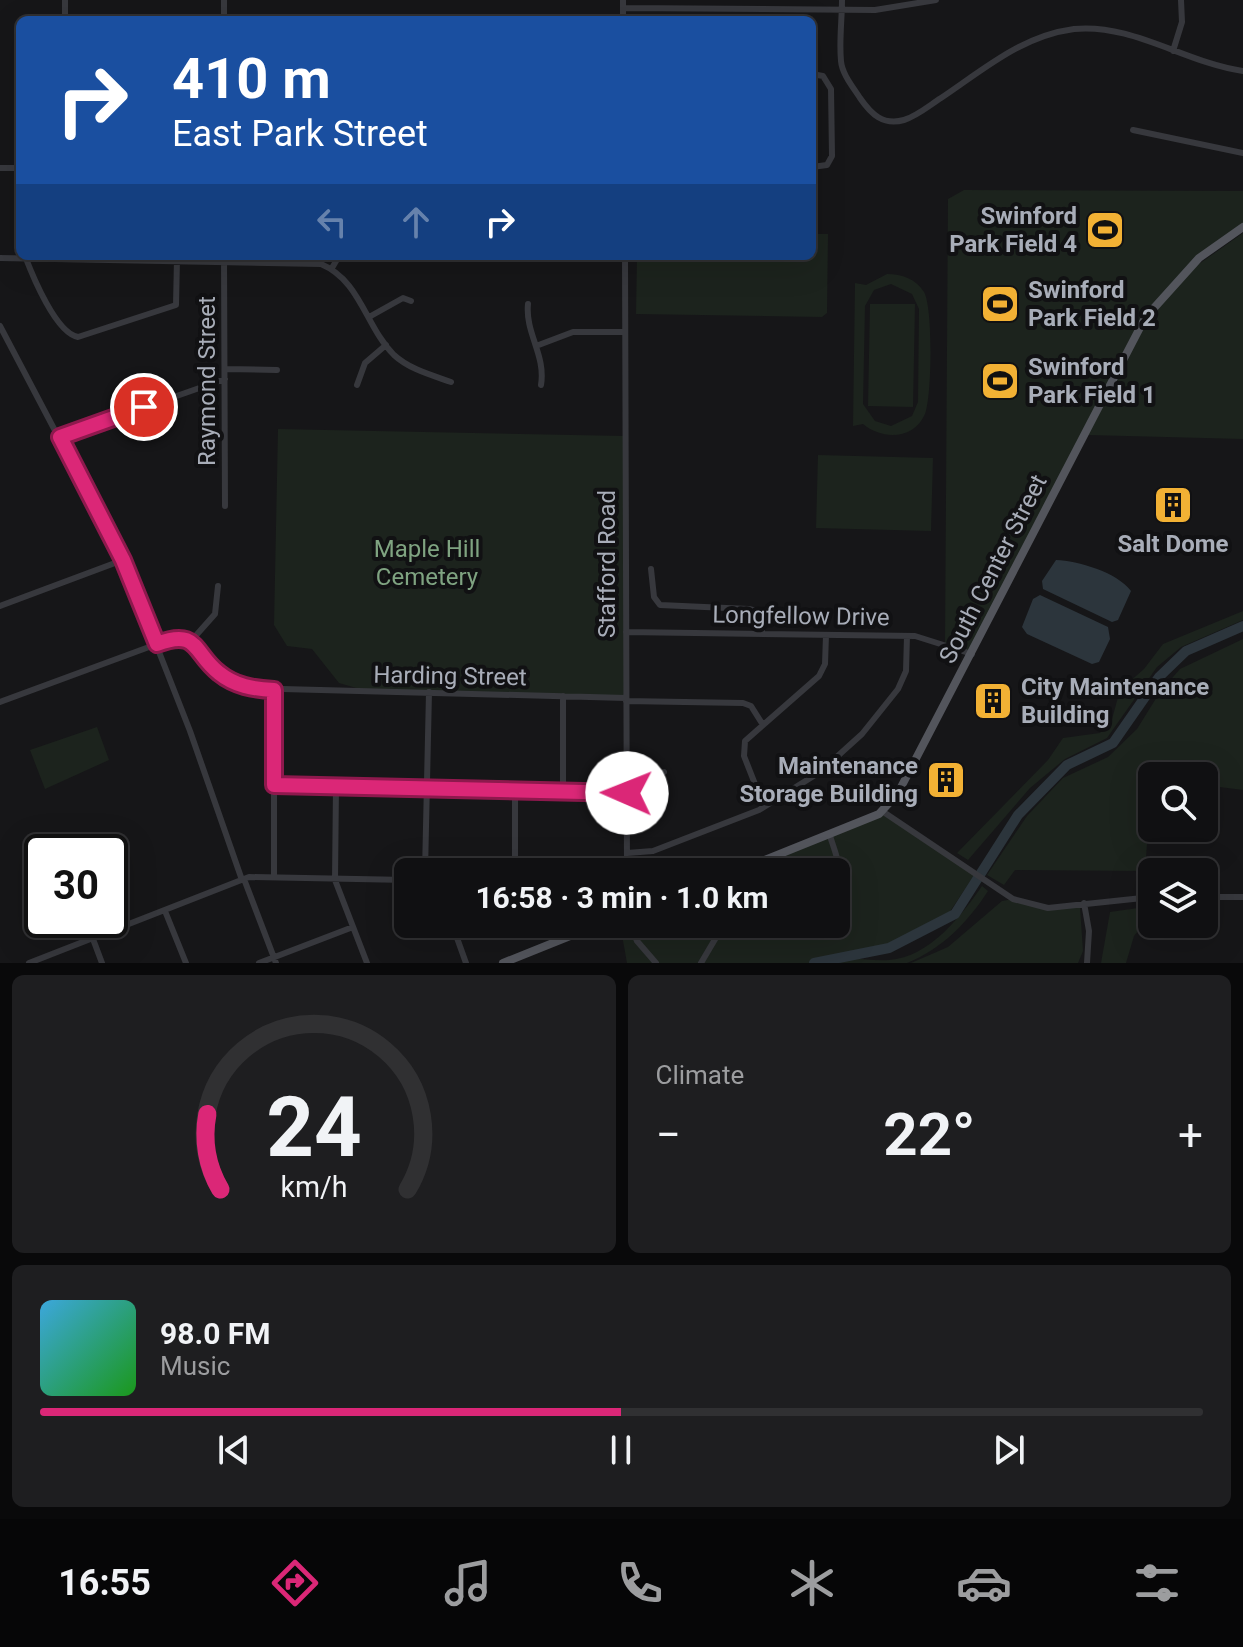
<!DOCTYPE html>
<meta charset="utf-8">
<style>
:root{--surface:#101012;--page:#1e1e20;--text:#f1f3f6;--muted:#9c9d9f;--line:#303032;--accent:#db2777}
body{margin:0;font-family:Roboto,sans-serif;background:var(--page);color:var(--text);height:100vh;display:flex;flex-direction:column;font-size:30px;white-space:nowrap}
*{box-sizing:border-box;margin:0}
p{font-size:26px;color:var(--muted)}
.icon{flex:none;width:44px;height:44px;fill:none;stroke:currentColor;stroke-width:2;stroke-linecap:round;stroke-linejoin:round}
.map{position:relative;height:963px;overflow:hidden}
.panel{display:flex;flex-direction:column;gap:12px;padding:12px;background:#09090a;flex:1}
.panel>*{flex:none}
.guide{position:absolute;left:16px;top:16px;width:800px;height:244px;border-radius:12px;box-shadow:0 8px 32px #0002,0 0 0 2px var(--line);background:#1a4fa0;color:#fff;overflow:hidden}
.tools{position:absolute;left:1138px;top:762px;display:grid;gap:16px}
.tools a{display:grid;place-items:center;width:80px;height:80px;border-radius:12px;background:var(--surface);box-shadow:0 8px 32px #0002,0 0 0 2px var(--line);font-size:40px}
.speed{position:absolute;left:24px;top:834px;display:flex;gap:16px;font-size:40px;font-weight:700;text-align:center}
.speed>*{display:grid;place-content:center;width:104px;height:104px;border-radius:50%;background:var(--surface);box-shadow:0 8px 32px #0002,0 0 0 2px var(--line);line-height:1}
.speed .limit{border:4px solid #111;border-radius:12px;background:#fff;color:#111}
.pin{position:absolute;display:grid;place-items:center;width:68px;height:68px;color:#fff;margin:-34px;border:4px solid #fff;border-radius:50%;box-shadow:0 2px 8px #0007}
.me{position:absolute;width:88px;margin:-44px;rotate:271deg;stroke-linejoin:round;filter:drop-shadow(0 0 6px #0008)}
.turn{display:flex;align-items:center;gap:28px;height:168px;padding:0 24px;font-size:36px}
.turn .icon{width:104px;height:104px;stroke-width:2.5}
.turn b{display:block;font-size:56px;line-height:68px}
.lanes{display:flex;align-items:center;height:76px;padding:0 24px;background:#0003;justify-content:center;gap:40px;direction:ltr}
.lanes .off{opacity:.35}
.big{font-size:60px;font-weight:700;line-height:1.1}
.panel .tile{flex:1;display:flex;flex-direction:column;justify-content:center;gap:12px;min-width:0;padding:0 28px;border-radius:12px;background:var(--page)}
.panel .dial{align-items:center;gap:0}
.dial svg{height:208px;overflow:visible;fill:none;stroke:var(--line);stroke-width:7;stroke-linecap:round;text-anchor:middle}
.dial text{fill:var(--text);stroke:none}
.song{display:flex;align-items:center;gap:24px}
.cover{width:96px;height:96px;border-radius:12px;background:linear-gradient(135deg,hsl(200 70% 55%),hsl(120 70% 35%))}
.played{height:8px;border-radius:4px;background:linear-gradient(90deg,var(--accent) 50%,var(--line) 50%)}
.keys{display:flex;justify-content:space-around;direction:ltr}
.heat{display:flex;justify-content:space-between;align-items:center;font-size:44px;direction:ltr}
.panel .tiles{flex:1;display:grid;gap:12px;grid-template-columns:1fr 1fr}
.tile:last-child{grid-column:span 2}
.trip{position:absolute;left:394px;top:858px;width:456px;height:80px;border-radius:12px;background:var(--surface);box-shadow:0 8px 32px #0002,0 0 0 2px var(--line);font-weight:700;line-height:80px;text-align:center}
.dock{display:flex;height:128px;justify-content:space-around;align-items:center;background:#060607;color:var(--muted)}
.dock .icon{width:56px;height:56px}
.dock .active{color:var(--accent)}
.dock b{font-size:36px;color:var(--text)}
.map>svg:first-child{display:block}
</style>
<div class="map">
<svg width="1243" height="963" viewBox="0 0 1243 963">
<rect width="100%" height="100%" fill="#161618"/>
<path fill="#1c231d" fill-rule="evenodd" d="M964 190 1243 191V227L1182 276 1243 233V439L1088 435 972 654 945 644 948 199Z
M812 234H828L827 313 822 317 636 314 637 256H812Z
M887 274C902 274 916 279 924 292 933 307 932 396 925 414 914 440 882 440 863 424L853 426 855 283 866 285ZM891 284 912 294 919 309 918 402 912 416 891 426 875 421 863 404 865 306 874 290Z
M870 304H915L913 407 868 406Z
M278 429 625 436 626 698 374 693 339 683 312 649 287 646 274 625Z
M818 455 933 458 931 531 816 528Z
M1243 611V620L1181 647 1157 667 1107 738 1065 759 1030 788 968 860 957 853 1048 760 1063 738 1100 733 1112 719 1120 690 1144 669 1163 644Z
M1243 639V790L1204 785V776H1152L1145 871 1015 870 1004 885 987 875 1027 816 1063 778 1108 757 1137 729 1160 692 1180 669Z
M97 727 109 760 45 789 30 750Z
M882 811 975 874 949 913 889 948 851 958C863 959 877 961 889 960 930 957 961 916 982 886L988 891C968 922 942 949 907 963H627L620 924H836V872H729Z
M1013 899 1048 908 1080 907 1083 951 1078 963H911L948 947 1002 901Z
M1152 906V914L1134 936 1126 963H1101L1110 912Z"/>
<path fill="#2c353c" d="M1056 560C1078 561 1117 572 1131 591L1118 620 1112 622 1043 589 1042 581Z
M1040 595 1108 627 1110 639 1099 662 1092 664 1027 634 1022 627 1033 599Z"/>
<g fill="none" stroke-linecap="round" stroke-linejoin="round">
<path stroke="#2c353c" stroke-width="10" d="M814 963 889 948 955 914 1018 815 1067 765 1113 743 1159 677 1186 651 1243 626"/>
<path stroke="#37383d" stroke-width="6" d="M65 0V20
M224 0V20
M623 0V20
M842 0C842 20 839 41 841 61 842 74 853 87 860 98 871 114 883 126 904 120 917 116 930 105 941 98 983 70 1021 36 1074 29 1132 23 1186 63 1243 71
M623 8 875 10 936 0
M1173 51 1182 22 1181 0
M812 74 823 76 831 89 832 156 827 165 812 167
M1133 130 1243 153
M0 168H20
M25 256C33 277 56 333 78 337L176 305 177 259
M224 256 225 506
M625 256 627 872
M0 258 321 264C361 281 365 326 394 355 409 369 431 375 451 382
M332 268 339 256
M528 304C525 333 546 355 541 385
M369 317 403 298 411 301
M0 326 123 560 190 731 242 880
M536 346 573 332H625
M225 369 277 370
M357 385 365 363 386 345
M60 437 225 379
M651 569 654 597 660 605 749 609 756 611 762 620V634
M0 606 123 560
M626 632 915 636 972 654
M191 641 215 614 218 586
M274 690V876
M626 701 743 703 751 706 763 725
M0 702 168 640C195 635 198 653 214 669 224 679 236 684 249 688L626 698
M626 779 652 777 664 772
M274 785 627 793
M336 786 335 880 367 963
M515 790V872
M563 791V696
M764 807 744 756 745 741 819 676 825 664 826 635
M882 811 1013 899 1048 908 1152 897
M830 836C836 855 845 874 836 893
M627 853 653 851 759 810 820 772 862 734 898 689 906 671 907 636
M425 872 429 692
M244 879 276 963
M1204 897H1243
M1084 903 1089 931 1087 963
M165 911 186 963
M452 924 466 963
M630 924 637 941 656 963
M93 939 102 963
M29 963 249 877 408 880
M259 963 353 927
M701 963 724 924"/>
<path stroke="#53555c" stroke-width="8" d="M735 872 879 814 898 793 1145 318 1199 258 1243 227
M503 963 600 924"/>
</g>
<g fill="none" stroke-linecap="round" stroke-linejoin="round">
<g stroke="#8e194d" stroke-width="20">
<path id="route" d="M144 407 60 437 123 560 157 644C199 628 193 653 219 673 235 686 253 689 274 690V785L627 793"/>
</g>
<use href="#route" stroke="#db2777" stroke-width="14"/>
</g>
<defs>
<g id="stadium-square" transform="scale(2)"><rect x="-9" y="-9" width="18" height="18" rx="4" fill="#f2b134" stroke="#111113"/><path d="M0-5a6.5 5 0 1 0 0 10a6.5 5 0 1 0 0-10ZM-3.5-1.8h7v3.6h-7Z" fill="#111"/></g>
<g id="building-square" transform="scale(2)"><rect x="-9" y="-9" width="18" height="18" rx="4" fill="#f2b134" stroke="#111113"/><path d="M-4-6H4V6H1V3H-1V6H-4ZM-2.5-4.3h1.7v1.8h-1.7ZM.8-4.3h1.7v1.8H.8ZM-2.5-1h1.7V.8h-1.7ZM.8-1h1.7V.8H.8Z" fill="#111"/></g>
</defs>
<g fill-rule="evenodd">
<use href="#stadium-square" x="1105" y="230"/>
<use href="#stadium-square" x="1000" y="304"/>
<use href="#stadium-square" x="1000" y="381"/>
<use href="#building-square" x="1173" y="505"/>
<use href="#building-square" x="993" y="701"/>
<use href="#building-square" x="946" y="780"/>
</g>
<g text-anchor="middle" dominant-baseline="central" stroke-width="8" stroke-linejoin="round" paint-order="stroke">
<g font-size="24" font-weight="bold" fill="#a8adb8" stroke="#111113" text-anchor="start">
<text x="1077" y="216" text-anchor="end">Swinford<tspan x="1077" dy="28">Park Field 4</tspan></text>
<text x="1028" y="290">Swinford<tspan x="1028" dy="28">Park Field 2</tspan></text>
<text x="1028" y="367">Swinford<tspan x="1028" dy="28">Park Field 1</tspan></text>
<text x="1173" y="544" text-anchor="middle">Salt Dome</text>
<text x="1021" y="687">City Maintenance<tspan x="1021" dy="28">Building</tspan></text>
<text x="918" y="766" text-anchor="end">Maintenance<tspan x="918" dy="28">Storage Building</tspan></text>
</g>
<g font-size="24" fill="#a8adb8" stroke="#111113">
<text transform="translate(207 381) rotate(-90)">Raymond Street</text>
<text transform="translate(607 564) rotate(-90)">Stafford Road</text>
<text transform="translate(993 569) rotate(-63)">South Center Street</text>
<text transform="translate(801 616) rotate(1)">Longfellow Drive</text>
<text transform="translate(450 676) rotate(1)">Harding Street</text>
</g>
<g font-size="24" fill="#7fa381" stroke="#111113">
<text x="427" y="549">Maple Hill<tspan x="427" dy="28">Cemetery</tspan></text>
</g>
</g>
</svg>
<div class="tools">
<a><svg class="icon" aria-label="search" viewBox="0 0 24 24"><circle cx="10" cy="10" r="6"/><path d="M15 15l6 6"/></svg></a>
<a><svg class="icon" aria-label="layers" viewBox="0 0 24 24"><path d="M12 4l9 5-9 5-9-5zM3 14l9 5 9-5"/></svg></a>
</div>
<div class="speed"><div class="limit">30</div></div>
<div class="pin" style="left:144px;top:407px;background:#d93025"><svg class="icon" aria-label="arrive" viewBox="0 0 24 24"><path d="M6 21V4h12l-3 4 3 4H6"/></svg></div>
<svg class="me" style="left:627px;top:793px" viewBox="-20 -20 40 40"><circle r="19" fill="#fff"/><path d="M0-13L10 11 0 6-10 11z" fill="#db2777"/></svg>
<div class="trip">16:58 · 3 min · 1.0 km</div>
<div class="guide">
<div class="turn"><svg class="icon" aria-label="right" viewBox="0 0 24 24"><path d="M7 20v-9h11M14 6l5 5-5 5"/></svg><div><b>410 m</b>East Park Street</div></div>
<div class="lanes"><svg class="icon off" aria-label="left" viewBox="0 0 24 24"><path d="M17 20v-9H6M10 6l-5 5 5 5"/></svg><svg class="icon off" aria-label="ahead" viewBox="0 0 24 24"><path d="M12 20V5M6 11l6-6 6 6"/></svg><svg class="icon" aria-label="right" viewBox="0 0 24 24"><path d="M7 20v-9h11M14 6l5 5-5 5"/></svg></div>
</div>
</div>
<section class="panel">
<div class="tiles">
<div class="tile dial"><svg viewBox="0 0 100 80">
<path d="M14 69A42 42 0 1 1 86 69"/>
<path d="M14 69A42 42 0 0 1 9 40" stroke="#db2777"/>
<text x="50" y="56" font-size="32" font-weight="700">24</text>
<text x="50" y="72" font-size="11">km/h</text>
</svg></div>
<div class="tile"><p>Climate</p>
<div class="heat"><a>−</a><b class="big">22°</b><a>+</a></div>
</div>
<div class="tile">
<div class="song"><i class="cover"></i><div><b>98.0 FM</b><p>Music</p></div></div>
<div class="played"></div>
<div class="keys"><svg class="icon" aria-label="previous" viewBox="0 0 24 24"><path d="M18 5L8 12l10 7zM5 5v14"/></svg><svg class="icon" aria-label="pause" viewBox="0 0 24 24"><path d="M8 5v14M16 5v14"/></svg><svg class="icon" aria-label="next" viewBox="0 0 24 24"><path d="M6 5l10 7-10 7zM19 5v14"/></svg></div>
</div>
</div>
</section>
<nav class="dock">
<b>16:55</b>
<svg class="icon active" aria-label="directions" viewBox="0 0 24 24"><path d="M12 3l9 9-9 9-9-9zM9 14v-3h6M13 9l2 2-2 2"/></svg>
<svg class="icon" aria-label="music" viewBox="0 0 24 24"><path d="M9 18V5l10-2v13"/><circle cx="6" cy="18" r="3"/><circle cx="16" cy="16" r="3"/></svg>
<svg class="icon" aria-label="phone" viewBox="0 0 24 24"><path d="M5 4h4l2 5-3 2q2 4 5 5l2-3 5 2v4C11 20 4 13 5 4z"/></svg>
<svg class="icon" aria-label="climate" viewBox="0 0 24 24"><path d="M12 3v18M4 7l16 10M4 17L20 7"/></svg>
<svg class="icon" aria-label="car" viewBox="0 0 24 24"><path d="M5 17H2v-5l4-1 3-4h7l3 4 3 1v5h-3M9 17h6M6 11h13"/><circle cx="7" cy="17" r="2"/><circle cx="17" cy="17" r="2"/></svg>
<svg class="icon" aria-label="filters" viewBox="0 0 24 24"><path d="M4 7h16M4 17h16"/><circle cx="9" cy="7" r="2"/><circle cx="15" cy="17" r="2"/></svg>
</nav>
